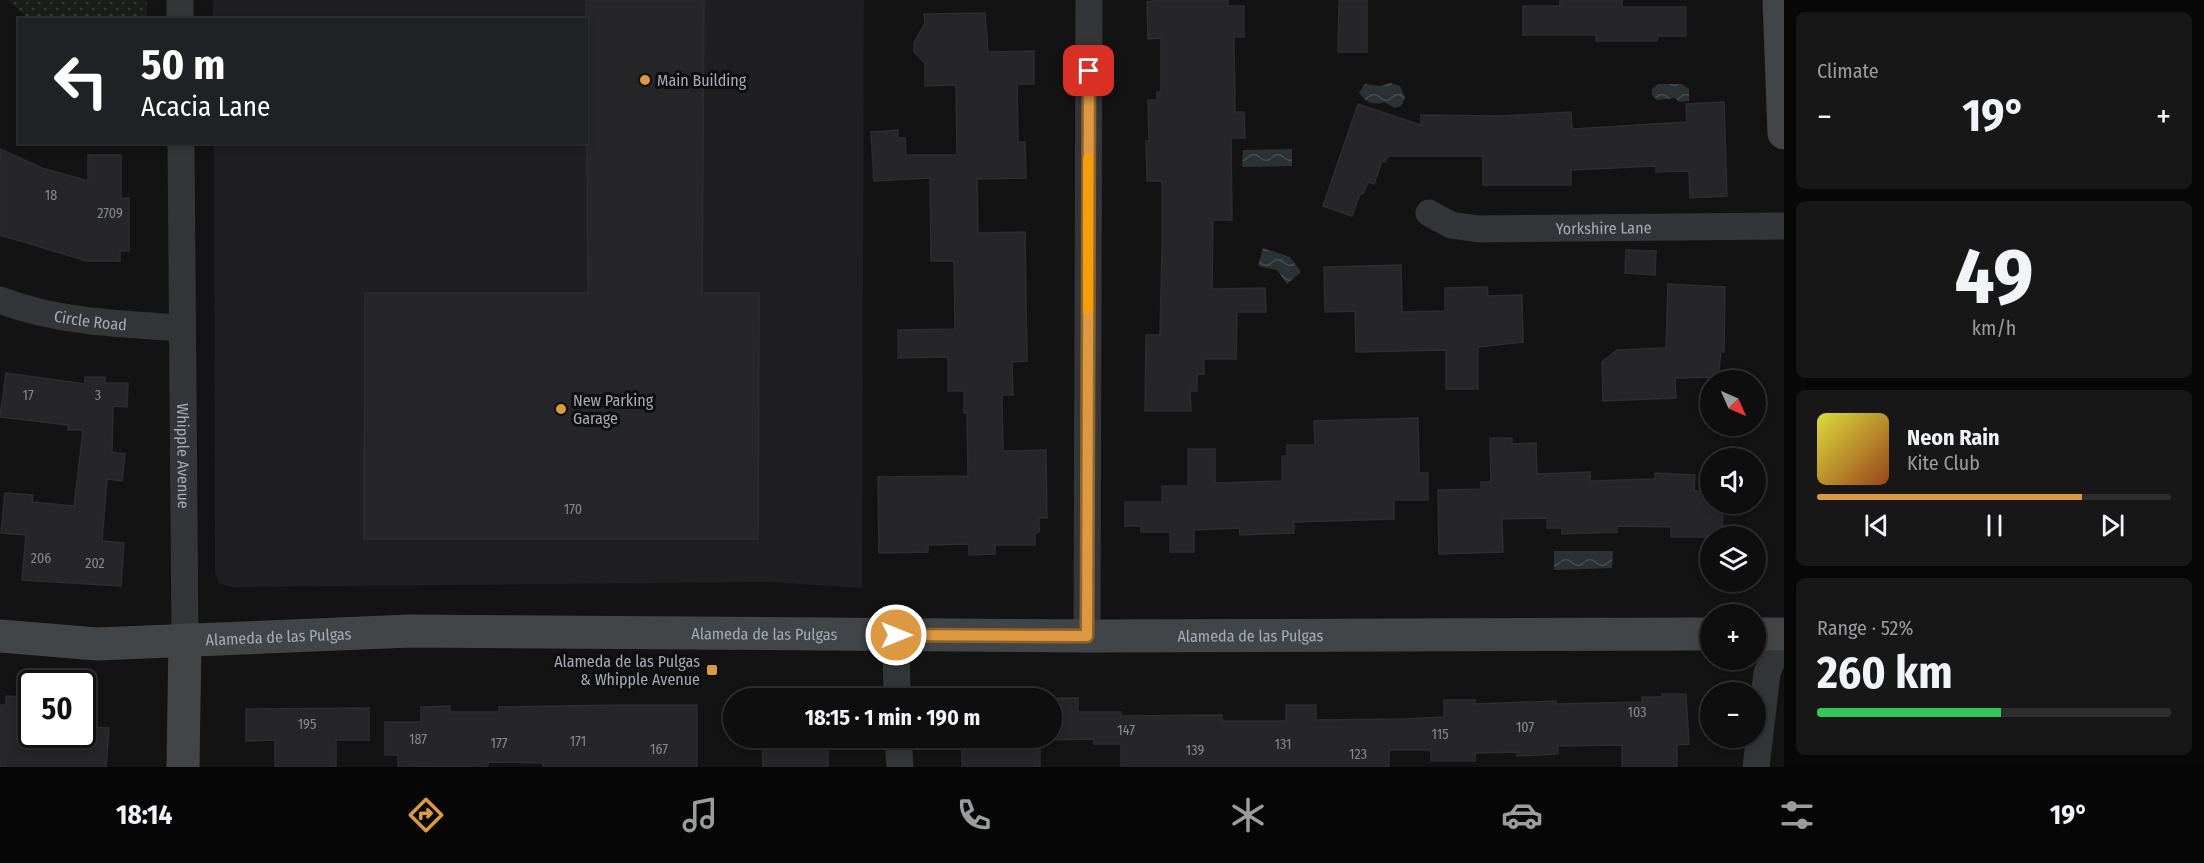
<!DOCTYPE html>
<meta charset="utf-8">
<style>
:root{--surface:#0e0e0f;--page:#171718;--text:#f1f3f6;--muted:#9b9c9e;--line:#2e2e2f;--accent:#dd9842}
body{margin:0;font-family:"Fira Sans Condensed",sans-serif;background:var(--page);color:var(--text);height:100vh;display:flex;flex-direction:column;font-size:22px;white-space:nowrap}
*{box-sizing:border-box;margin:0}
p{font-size:20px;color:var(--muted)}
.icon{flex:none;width:33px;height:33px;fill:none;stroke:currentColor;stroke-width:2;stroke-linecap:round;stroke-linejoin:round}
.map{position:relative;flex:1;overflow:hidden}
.side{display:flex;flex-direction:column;gap:12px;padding:12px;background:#080808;width:420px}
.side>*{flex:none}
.banner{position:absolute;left:18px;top:18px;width:570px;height:126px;border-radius:0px;box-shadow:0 3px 9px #0003,0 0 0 2px var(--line);background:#202124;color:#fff;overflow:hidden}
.needle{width:39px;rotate:135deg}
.tools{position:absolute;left:1700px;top:370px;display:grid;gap:12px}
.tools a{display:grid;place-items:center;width:66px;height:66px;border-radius:50%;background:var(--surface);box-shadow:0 3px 9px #0003,0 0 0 2px var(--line);font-size:30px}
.speed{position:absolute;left:18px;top:670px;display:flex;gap:12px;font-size:30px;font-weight:700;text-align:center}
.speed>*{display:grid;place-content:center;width:78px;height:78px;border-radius:50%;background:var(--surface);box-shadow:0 3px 9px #0003,0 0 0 2px var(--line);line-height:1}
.speed .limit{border:3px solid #111;border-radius:9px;background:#fff;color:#111}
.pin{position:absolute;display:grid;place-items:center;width:51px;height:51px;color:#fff;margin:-26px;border-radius:12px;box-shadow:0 3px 9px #0006}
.me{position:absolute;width:66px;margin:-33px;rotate:90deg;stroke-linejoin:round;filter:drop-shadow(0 0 4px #0008)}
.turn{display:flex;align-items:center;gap:21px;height:126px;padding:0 24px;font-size:27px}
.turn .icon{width:78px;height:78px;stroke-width:2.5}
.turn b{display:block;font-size:42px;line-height:51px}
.big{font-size:45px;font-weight:700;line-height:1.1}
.side .card{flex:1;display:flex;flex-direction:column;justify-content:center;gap:9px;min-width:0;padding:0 21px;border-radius:9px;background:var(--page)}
.side .dial{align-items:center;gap:0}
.dial b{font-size:78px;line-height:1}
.song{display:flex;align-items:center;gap:18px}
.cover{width:72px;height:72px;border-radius:9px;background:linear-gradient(135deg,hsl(60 70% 55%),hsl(20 70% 35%))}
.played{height:6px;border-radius:3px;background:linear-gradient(90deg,var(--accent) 75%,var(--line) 75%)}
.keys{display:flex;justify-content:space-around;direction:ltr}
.heat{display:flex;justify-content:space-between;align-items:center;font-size:33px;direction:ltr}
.charge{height:9px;border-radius:4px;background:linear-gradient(90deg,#34c759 52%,var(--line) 0)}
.trip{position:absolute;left:723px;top:688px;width:339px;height:60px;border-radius:30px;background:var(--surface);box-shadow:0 3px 9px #0003,0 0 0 2px var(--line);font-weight:700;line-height:60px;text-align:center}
.tabs{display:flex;height:96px;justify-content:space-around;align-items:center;background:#060606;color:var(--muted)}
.tabs .icon{width:42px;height:42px}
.tabs .current{color:var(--accent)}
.tabs b{font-size:27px;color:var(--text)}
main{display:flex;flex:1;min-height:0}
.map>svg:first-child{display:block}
</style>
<main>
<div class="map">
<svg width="1784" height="767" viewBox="0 0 1784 767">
<defs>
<pattern id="grass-dots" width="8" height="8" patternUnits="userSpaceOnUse" patternTransform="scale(1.5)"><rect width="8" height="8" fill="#191e1a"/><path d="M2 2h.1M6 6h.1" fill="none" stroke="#373c39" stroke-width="1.8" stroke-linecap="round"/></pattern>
<pattern id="water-waves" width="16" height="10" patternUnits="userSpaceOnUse" patternTransform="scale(1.5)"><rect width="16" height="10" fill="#2b3236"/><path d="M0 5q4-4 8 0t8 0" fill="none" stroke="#474d51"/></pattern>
</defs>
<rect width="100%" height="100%" fill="#131314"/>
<path fill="#1f1f21" d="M213 0H864L862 588 768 582 230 587 219 583 215 572 214 143 586 142V20L213 19Z"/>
<path fill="url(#grass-dots)" d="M8 0H147L146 19H28Z"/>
<path fill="url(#water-waves)" d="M1391 83 1400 86 1405 98 1401 106 1395 108 1384 102C1372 106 1366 102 1359 93L1365 84 1380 86Z
M1658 84H1682L1689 89V101L1679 102 1675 98 1657 100 1652 95V89Z
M1292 149V166L1242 167 1243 150Z
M1263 248 1290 257 1301 272 1287 284 1277 270 1258 266Z
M1554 551H1613L1612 568 1554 570Z"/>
<path fill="#262628" stroke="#2d2d30" stroke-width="1.5" d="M586 0H704L702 293H759L758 539H364L365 293H588Z
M1160 0H1228V6H1244V37H1234L1235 112H1244L1245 138H1231L1232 220H1213L1212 289 1265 288 1266 312H1237L1236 359H1204V374H1197V391H1190L1191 411H1145L1146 335H1160L1162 250V181H1147L1146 141H1149L1148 100H1157V92H1161V38L1148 39 1147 2Z
M1339 0H1367V52H1338Z
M1560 0H1622V7H1686V36H1658L1657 41H1596V35H1523V6H1560Z
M985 13 988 52 1034 51V84H1017L1018 142H1025L1026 178 977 179 978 233 1025 232 1027 361 1012 362 1013 395H1002L1003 451 1046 450 1047 518H1039V532L1035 533V545H995V554L969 555V544L928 545V552L879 553 878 477 968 476 967 413H964V391H948V357L898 358V330L955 329 954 261H931L930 178 874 181 871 132 898 130V138H905L906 155H957L956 85 925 86V63L914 52V43L925 23 924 14Z
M1724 102 1727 196 1690 198 1689 171 1656 172V166L1571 170V185H1483V156H1388L1385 162 1382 161 1374 184 1368 182 1363 194H1360L1352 216 1323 206 1358 104 1421 125V115L1501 116 1571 112 1572 129 1687 122 1686 104Z
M0 149 42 168 88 181V155H121V198H129V251H120V261H87L0 235Z
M1626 250 1656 251 1655 275 1625 273Z
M1401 265 1402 312 1445 311V288L1487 287 1488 296 1522 295 1523 342 1478 347V389H1446V350L1356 352 1355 311 1325 312 1324 267Z
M1668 284 1725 287 1724 352H1721L1718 377 1675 378 1676 398 1603 401 1602 362 1617 350 1666 348Z
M6 373 85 384V377H105V383H128L127 407 113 406 112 452 125 454 122 481 107 479 102 541 124 543 121 586 22 580 26 535 1 533 5 493 33 495 32 502 74 506 83 430H68V425L0 417Z
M1418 418 1419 473H1428V500H1394V519L1294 522V533L1240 535 1239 528 1194 530V552H1170V532H1141V526H1125V502H1162V486H1188V449H1215V483L1282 481V456H1287V445H1315L1314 421Z
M1490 438H1512V444L1536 443 1537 474 1590 472V481L1655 479V473L1695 475 1694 491H1710V504H1723L1722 537H1671V527L1617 526V532L1562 534V528H1547V518L1502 519 1503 552 1439 554 1438 490 1481 489V482H1491Z
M1662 694H1686L1689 744 1677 745V767H1622V745L1558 746V754L1517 756V752L1475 753V761H1431V750H1389V767H1121V744H1094V739L1040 740V767H962V744H954V738H1052V699H953L1078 698V712H1121V716L1222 715V721H1286V705H1316V720L1405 719 1444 717V700H1475V704L1556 701V704L1642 702V697H1663Z
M6 696 32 698V735H82V727L109 728 106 767H0V705H6Z
M801 696H828V699H801Z
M621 705H697V767H543V763L488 762V767L398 766V755H385V722H421V707L450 706V712H499V707Z
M369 708V740H336V767H275V740L246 741V709Z
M762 738H828V767H763Z"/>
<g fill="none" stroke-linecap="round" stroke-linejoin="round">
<g stroke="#343539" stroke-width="27">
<path d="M180 0V20"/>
<path id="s1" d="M181 142 185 640"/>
<path id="s2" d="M1429 213 1451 225 1478 229 1784 226"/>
<path id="s3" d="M0 300C57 322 121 324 182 328"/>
<path d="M896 635 897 699"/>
<path d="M1087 636 1089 0"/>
<path d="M898 738 900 767"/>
<path d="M1756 767 1767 673 1783 634"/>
</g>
<g stroke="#424548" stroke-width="33">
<path d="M1779 0 1784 133"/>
<path d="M1755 634H1784"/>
<path id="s4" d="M0 636 97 644 410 631 1087 636 1710 634"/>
<path d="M183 767 185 640"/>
</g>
</g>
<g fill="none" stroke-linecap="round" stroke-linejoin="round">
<g stroke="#90632b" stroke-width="15">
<path id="route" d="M896 635 1087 636 1089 71"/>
</g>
<use href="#route" stroke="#dd9842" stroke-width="10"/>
<path stroke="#f59e0b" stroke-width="10" d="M1088 310V159"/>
</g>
<g fill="#dd9842" stroke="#0e0e0f" stroke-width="2">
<circle cx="645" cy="80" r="6"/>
<circle cx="561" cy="409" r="6"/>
<rect x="706" y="664" width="12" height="12" rx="3"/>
</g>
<g text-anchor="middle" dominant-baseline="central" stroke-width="6" stroke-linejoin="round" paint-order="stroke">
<g font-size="14" fill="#858990">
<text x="51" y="195">18</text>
<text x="110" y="213">2709</text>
<text x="28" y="395">17</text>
<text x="98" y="395">3</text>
<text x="573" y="509">170</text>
<text x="41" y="558">206</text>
<text x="95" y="563">202</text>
<text x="1637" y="712">103</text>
<text x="307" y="724">195</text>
<text x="1525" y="727">107</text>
<text x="1126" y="730">147</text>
<text x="1440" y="734">115</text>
<text x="418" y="739">187</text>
<text x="578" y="741">171</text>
<text x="499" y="743">177</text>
<text x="1283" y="744">131</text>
<text x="659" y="749">167</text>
<text x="1195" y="750">139</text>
<text x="1358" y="754">123</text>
</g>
<g font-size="16" fill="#a6abb3" stroke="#0e0e0f" text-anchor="start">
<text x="657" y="80">Main Building</text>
<text x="573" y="400">New Parking<tspan x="573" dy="18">Garage</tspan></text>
<text x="700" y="661" text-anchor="end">Alameda de las Pulgas<tspan x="700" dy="18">&amp; Whipple Avenue</tspan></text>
</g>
<g font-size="16" fill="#a6abb3" stroke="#0e0e0f">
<text stroke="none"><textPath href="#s2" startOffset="178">Yorkshire Lane</textPath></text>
<text stroke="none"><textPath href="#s3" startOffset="93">Circle Road</textPath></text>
<text stroke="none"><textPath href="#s1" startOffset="314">Whipple Avenue</textPath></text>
<text stroke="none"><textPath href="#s4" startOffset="765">Alameda de las Pulgas</textPath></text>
<text stroke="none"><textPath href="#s4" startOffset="279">Alameda de las Pulgas</textPath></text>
<text stroke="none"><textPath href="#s4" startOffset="1251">Alameda de las Pulgas</textPath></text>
</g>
</g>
</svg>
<div class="tools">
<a><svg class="needle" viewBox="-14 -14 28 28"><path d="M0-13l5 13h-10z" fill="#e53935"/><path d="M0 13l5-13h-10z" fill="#9b9c9e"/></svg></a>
<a><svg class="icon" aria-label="sound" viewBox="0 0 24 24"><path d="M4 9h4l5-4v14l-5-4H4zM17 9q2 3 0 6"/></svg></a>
<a><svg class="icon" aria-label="layers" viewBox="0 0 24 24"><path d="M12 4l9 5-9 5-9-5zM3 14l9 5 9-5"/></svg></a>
<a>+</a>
<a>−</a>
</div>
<div class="speed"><div class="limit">50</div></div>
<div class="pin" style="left:1089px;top:71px;background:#d93025"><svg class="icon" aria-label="arrive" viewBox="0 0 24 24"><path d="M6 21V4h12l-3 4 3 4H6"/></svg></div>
<svg class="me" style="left:896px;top:635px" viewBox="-20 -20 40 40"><circle r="17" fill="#dd9842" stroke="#fff" stroke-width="3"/><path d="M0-11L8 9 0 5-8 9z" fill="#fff"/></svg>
<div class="trip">18:15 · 1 min · 190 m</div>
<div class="banner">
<div class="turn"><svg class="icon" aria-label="left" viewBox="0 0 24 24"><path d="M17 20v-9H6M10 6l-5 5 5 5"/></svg><div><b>50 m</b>Acacia Lane</div></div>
</div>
</div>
<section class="side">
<div class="card"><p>Climate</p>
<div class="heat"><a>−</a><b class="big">19°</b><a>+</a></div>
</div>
<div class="card dial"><b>49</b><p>km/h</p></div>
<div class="card">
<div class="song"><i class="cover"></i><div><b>Neon Rain</b><p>Kite Club</p></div></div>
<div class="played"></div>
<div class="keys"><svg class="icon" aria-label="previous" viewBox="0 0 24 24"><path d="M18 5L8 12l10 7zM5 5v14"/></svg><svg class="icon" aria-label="pause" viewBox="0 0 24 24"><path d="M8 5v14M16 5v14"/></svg><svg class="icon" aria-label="next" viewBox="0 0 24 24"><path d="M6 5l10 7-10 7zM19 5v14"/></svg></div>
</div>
<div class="card"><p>Range · 52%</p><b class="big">260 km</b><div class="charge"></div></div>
</section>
</main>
<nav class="tabs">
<b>18:14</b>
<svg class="icon current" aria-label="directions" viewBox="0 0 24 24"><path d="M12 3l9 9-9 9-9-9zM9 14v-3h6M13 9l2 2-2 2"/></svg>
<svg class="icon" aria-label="music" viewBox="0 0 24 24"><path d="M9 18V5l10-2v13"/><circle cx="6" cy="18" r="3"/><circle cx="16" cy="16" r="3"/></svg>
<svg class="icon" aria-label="phone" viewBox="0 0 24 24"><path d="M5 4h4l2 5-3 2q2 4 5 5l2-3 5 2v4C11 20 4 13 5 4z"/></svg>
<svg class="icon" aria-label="climate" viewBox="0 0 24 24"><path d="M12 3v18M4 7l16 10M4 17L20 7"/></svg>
<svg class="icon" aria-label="car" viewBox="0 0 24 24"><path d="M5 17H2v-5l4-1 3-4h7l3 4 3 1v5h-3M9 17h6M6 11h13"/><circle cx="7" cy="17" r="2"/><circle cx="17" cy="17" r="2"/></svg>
<svg class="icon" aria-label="filters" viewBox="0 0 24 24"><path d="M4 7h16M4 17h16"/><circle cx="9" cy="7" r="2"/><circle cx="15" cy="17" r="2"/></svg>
<b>19°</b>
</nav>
